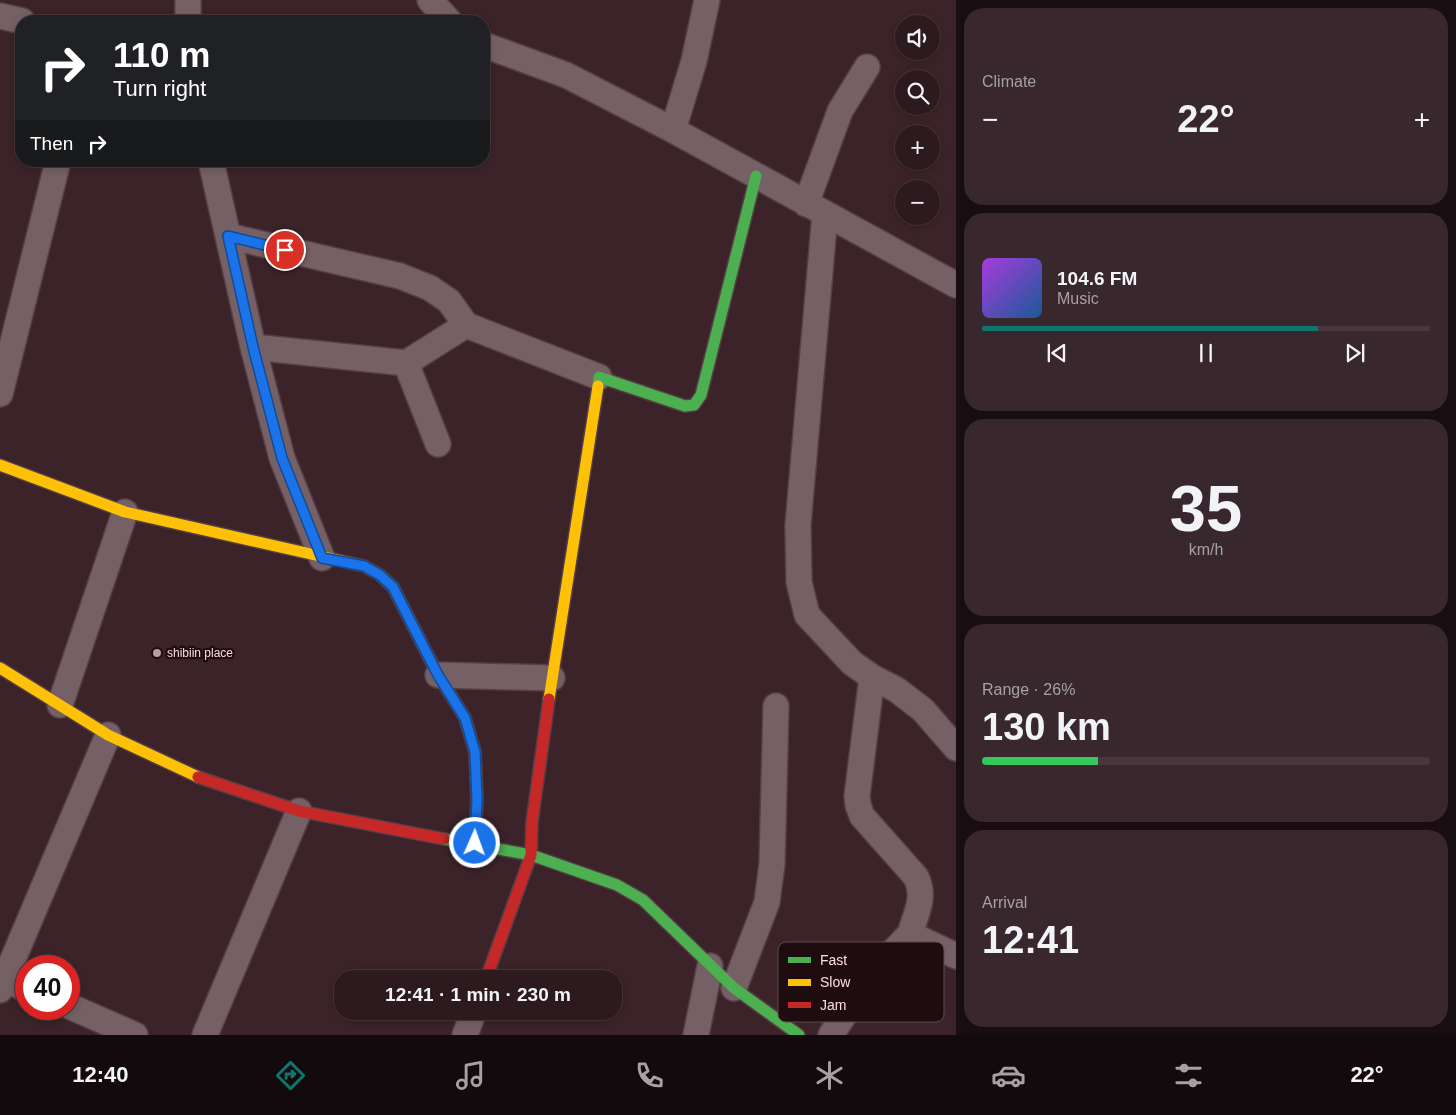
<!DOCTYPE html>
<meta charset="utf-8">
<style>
:root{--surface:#2c1a1f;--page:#38272c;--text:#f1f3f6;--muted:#a6a1a4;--line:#48383d;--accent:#0f766e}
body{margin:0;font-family:Arial,sans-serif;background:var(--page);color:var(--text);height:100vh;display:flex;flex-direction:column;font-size:19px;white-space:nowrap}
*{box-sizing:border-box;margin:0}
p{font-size:16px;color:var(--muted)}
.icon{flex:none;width:28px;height:28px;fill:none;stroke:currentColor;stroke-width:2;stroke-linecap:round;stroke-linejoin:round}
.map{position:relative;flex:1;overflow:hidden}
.details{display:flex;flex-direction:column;gap:8px;padding:8px;background:#180e11;width:500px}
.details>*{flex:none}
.top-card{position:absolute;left:15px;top:15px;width:475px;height:152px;border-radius:20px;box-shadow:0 2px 8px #0003,0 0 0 1px var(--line);background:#202124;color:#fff;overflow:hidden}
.tools{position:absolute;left:895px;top:15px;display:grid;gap:10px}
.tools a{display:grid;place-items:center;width:45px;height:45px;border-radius:50%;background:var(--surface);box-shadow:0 2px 8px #0003,0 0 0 1px var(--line);font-size:25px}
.speed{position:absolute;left:15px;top:955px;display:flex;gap:10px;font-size:25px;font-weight:700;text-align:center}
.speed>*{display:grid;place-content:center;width:65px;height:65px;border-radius:50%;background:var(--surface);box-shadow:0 2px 8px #0003,0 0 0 1px var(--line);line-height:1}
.speed .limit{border:8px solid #d22;background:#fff;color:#111}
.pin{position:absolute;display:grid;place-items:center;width:42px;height:42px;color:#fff;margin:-21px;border:2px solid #fff;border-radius:50%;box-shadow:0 1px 5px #0007}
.me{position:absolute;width:55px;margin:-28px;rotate:2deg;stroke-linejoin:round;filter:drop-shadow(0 0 4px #0008)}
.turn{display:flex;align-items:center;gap:18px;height:105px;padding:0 15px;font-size:22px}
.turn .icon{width:65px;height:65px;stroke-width:2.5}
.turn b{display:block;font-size:35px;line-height:42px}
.then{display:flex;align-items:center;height:48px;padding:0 15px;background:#0003;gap:10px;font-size:19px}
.big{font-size:38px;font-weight:700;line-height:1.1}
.details .widget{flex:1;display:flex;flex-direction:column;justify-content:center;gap:8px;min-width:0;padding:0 18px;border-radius:20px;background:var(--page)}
.details .dial{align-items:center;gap:0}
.dial b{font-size:65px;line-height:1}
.song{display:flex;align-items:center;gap:15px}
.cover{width:60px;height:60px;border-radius:8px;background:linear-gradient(135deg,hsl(280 70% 55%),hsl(210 70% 35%))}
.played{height:5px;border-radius:2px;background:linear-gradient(90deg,var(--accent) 75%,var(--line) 75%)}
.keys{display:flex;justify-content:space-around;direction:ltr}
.heat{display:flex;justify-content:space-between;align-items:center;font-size:28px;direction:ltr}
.charge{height:8px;border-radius:4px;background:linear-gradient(90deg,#34c759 26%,var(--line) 0)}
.trip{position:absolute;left:334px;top:970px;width:288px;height:50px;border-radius:20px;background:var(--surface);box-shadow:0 2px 8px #0003,0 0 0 1px var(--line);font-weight:700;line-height:50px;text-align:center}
.menu{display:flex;height:80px;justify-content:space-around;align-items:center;background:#120a0c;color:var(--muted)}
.menu .icon{width:35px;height:35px}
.menu .on{color:var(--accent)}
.menu b{font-size:22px;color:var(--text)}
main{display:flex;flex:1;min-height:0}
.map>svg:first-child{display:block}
</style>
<main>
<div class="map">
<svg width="956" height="1035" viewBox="0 0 956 1035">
<rect width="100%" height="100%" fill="#3b2329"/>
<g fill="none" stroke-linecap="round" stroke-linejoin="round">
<g stroke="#543f44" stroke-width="28">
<path id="street" d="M430 0 449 21
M0 16 22 21
M188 21V0
M484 45 566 75 673 130 956 285
M673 130 694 61 707 0
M211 161 253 347 282 458 322 558
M806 204 840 111 867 67
M825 214 798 525 799 582 807 615 852 663 872 677 897 690 923 710 956 748
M228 236 400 276 430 288 449 301 466 325 599 377
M253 347 406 363 466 325
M406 363 438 444
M0 394 58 161
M438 675 552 678
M872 677 857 796 858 805 862 816 916 877C926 897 916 913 910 934
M60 705 125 512
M0 977 26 989
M734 988 767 902 772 864 776 706
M0 990 108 735
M69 1006 135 1035
M205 1035 299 811
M465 1035 474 1011
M696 1035 710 966
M831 1035 869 977 910 934 956 956"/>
</g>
<g stroke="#543f44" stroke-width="14">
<path id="fast" d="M598 386 599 377 685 406 694 405 701 395 756 176
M355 564 364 566 380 575 393 587 438 675 465 718 475 752 477 799 475 843
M444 839 531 855 617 885 643 900 734 988 799 1035"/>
</g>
<g stroke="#543f44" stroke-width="14">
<path id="slow" d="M0 465 125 512 355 564
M0 668 108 735 198 777
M549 699 598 386"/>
</g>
<g stroke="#543f44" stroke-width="14">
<path id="jam" d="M198 777 299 811 444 839
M486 979 531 855 532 822 549 699"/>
</g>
<use href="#street" stroke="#756165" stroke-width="25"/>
<use href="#fast" stroke="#4caf50" stroke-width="11"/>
<use href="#slow" stroke="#ffc107" stroke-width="11"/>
<use href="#jam" stroke="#c62828" stroke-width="11"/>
</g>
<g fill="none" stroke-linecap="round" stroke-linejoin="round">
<g stroke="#114b97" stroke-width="12">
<path id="route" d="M285 250 228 236 253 347 282 458 322 558 364 566 380 575 393 587 438 675 465 718 475 752 477 799 475 843"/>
</g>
<use href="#route" stroke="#1a73e8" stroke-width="9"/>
</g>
<circle fill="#b89ca1" stroke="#1f0c10" stroke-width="2" cx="157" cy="653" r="5"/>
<g text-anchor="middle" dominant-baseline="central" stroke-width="4.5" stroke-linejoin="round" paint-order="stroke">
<g font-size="12" fill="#fbdde1" stroke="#1f0c10" text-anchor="start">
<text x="167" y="653">shibiin place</text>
</g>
</g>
<rect x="778" y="942" width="166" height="80" rx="8" fill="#1f0c10" stroke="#614b4f" stroke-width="1"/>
<rect x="788" y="957" width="23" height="6" fill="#4caf50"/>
<rect x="788" y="979" width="23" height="7" fill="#ffc107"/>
<rect x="788" y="1002" width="23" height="6" fill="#c62828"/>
<g font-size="14" fill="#fbdde1">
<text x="820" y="965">Fast</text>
<text x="820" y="987">Slow</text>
<text x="820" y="1010">Jam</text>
</g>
</svg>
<div class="tools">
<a><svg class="icon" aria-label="sound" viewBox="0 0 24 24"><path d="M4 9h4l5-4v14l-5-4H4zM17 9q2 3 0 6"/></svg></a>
<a><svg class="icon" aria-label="search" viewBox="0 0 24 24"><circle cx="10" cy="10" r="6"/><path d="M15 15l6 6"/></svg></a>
<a>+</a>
<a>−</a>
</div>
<div class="speed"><div class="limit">40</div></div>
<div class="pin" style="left:285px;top:250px;background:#d93025"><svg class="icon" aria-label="arrive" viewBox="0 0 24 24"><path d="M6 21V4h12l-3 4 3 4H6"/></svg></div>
<svg class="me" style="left:475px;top:843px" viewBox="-20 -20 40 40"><circle r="17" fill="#1a73e8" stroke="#fff" stroke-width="3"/><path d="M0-11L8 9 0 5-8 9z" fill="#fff"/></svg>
<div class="trip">12:41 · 1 min · 230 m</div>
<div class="top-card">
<div class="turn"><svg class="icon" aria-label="right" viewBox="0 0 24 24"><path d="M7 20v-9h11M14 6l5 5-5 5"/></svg><div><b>110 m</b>Turn right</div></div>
<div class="then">Then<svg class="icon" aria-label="right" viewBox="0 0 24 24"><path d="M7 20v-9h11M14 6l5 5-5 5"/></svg></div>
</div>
</div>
<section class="details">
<div class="widget"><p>Climate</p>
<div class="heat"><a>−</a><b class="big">22°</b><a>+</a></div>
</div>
<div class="widget">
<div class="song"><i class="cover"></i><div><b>104.6 FM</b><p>Music</p></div></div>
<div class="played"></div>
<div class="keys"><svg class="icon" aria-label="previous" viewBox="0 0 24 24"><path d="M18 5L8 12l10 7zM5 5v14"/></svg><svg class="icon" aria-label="pause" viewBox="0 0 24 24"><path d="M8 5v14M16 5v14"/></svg><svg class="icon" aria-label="next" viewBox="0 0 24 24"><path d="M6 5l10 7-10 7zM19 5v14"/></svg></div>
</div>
<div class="widget dial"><b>35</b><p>km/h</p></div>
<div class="widget"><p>Range · 26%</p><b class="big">130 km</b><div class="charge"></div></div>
<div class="widget"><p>Arrival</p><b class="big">12:41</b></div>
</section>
</main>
<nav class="menu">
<b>12:40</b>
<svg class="icon on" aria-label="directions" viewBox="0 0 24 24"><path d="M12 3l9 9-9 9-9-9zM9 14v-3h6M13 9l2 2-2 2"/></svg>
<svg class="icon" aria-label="music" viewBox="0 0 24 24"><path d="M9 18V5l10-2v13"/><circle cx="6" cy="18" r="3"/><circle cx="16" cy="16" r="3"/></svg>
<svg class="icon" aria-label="phone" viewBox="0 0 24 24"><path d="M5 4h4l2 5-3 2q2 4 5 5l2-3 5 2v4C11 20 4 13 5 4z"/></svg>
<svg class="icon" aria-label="climate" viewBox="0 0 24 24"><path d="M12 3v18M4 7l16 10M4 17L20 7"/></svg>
<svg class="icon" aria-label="car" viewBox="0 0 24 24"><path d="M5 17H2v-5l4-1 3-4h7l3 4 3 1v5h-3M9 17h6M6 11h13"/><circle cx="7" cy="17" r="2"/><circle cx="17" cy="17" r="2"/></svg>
<svg class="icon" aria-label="filters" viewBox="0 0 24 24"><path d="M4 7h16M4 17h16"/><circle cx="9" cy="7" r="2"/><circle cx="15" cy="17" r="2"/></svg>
<b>22°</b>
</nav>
